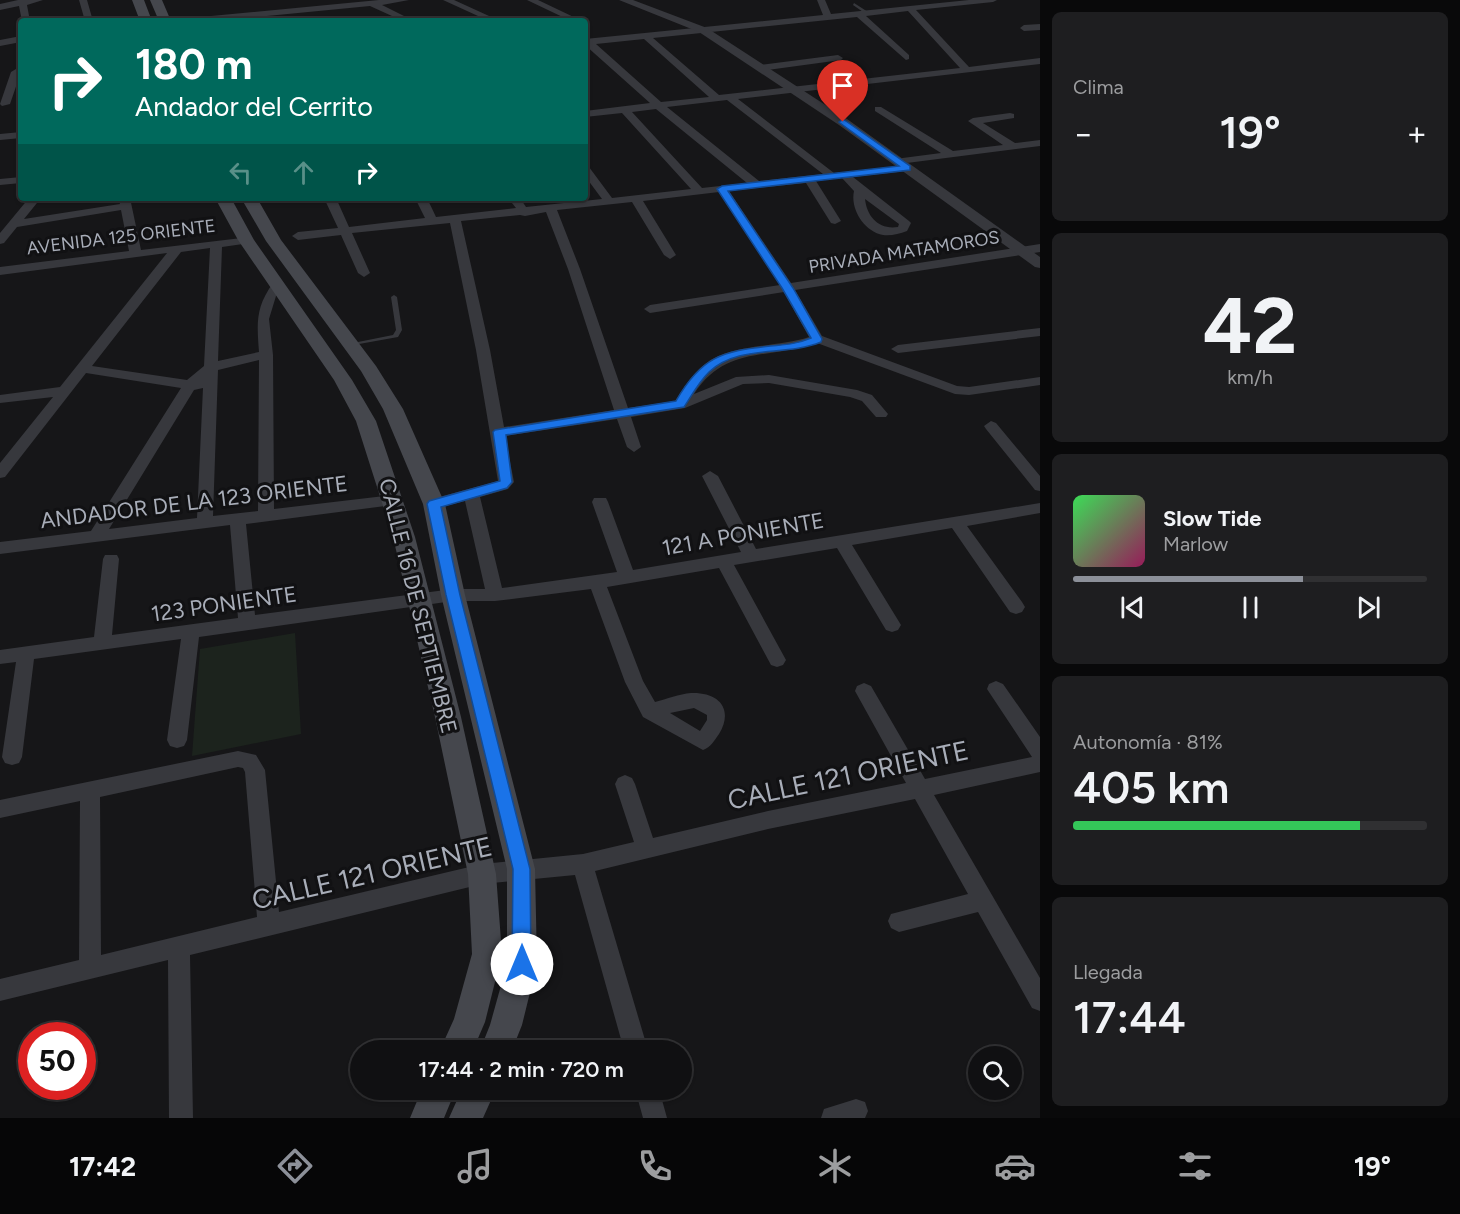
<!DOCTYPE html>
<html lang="es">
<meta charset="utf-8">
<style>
:root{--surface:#101012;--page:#1e1e20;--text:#f1f3f6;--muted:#9c9d9f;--line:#303032;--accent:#8c9099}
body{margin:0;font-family:Figtree,sans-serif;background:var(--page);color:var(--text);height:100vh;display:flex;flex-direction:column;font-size:22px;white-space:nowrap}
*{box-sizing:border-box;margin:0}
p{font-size:20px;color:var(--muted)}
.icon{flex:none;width:33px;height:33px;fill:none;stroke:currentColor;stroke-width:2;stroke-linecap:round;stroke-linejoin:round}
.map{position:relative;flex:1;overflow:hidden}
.panel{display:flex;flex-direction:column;gap:12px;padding:12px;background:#09090a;width:420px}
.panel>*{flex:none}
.guide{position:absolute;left:18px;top:18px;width:570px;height:183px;border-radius:6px;box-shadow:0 2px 4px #0004,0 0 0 2px var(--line);background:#00695c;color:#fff;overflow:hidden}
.buttons{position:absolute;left:968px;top:1046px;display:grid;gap:12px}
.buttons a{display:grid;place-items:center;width:54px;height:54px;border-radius:50%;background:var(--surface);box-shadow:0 2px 4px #0004,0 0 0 2px var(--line);font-size:30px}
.speed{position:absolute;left:18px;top:1022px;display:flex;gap:12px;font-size:30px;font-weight:700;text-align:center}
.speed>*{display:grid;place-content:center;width:78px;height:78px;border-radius:50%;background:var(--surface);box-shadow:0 2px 4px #0004,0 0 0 2px var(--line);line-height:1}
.speed .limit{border:9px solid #d22;background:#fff;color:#111}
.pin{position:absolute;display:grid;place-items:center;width:51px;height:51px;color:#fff;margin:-62px -26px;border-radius:50% 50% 50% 0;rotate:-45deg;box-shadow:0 0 6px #0007}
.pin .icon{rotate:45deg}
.me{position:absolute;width:66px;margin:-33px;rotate:0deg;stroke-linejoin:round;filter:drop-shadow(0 0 4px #0008)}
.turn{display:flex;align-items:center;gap:21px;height:126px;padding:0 18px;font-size:27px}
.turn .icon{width:78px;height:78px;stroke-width:2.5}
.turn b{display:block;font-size:42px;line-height:51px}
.lanes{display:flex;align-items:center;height:57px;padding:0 18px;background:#0003;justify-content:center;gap:30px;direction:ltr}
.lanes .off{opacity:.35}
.big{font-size:45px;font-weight:600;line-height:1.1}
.panel .widget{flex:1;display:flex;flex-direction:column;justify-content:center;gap:9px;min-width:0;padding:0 21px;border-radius:9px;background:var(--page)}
.panel .dial{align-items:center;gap:0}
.dial b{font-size:78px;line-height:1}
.song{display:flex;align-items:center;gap:18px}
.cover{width:72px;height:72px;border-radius:9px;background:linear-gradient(135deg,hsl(130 70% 55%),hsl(330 70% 35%))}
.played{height:6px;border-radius:3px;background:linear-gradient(90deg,var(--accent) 65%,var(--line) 65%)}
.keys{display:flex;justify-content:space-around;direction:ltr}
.heat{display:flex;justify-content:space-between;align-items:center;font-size:33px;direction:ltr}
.charge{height:9px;border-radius:4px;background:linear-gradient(90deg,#34c759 81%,var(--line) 0)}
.trip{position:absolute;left:350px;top:1040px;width:342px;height:60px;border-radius:30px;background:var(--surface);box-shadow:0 2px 4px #0004,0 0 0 2px var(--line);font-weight:600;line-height:60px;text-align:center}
.menu{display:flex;height:96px;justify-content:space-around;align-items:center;background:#060607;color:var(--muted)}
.menu .icon{width:42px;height:42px}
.menu .current{color:var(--accent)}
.menu b{font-size:27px;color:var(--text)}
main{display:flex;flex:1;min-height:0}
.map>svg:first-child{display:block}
</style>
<main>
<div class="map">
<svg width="1040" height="1118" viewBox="0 0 1040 1118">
<rect width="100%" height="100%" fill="#161618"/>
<path fill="#1c231d" d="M295 633 301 734 192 756 200 649Z"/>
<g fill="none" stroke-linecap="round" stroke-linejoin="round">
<path fill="#37383d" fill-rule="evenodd" d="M854 3 868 12V14H866L853 5Z
M394 295 397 297 402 330 398 337 348 346V344L393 335 396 330 391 297Z"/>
<path fill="#37383d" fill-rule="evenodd" d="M18 0H43L27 5 30 21H22L19 6 0 10V4Z
M79 0H87L93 21H85Z
M379 0H409L382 5 414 21H403L370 6 216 21H186L190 18Z
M443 0H454L500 21H489Z
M527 0H538L582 21H571Z
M817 0H825L831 14 969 0H997L993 2 916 10 969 67 1040 58V64L738 99 834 173 911 166 912 168 907 171 853 177 909 221 911 223 907 231C899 234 891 236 883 235 864 231 850 209 854 191L842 178 816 181 841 221 835 224 831 223 806 183 729 191 791 283 1040 244V252L795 290 822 336 957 386 969 387 1040 377V385L969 395 955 394 817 343C768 360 726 345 694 394L736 377 769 375 857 390 872 395 888 414 886 417H876L862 401 850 397 769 383 743 384 685 408 631 417 641 447 634 452 627 447 617 419 505 436 514 482 508 489 480 497 502 588 617 572 592 502 594 498H606L608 502 633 570 741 552 702 476 710 471 718 476 756 549 1040 503V513L967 526 1022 602 1025 607 1022 612 1016 614 1010 612 952 528 852 545 901 625 898 630 892 632 886 630 837 548 734 565 786 660 783 665 777 667 771 665 719 568 607 587 643 681 655 702C667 699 679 694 691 693 719 692 734 709 719 734 714 741 711 747 703 750L643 717 625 682 591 589 495 601H453L199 637 187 740 184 746 177 748 170 746 167 740 181 639 34 659 22 757 19 763 12 765 5 763 2 757 16 662 0 664V650L94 637 103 559 105 555H117L119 559 112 635 238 618 230 525 0 554V542L91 531 181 388 86 373 5 477 0 478V463L53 397 0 403V395L60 387 167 253 0 275V267L129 251 121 210 17 227 4 243 0 244V233L29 198H41L24 219 120 204 118 198H130L141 250 250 237V243L222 247 218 361 259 352C257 324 255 308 273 283H281L283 286 276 296 269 319 273 355 274 509 393 495 399 496 401 500 399 504 393 505 246 524 255 615 453 589H485L465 501 434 509 428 508 426 504 428 500 498 481 476 350 450 223 352 233 370 273 364 277 358 273 341 235 298 240 292 236 298 232 338 228 324 198H336L349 227 425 218 415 198H427L436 217 516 208 508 198H520L526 207 602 199 585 176V166L589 167 612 198 691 189 622 113 585 117V111L650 103 585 45V39L823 15ZM908 11 960 68 719 95 653 38 857 17 906 60 909 59V55L866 16ZM644 39 709 97 661 102 596 44ZM727 100 823 174 759 181 667 107ZM656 109 747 183 702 188 632 112ZM719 192 780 285 650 305 644 309 650 313 784 292 809 337C777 348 731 343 705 364 692 374 684 388 675 401L628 408 580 269 557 210 632 202 664 255 670 259 676 255 643 201ZM865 199 899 224 898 227C879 230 867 217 865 199ZM546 212 568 269 614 410 504 427 490 350 461 221 520 215 525 216ZM210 248 204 366 187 380 92 366 181 252ZM259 360 258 511 213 516 218 370ZM203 388 197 518 109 529 194 390ZM694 708 707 715V720L700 731 670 713Z
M1040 24V30L1024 31 1020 28 1024 25Z
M21 36V42L0 46V40Z
M838 55 843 58 841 60 761 71 756 68 761 65Z
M16 69 21 72 10 104 2 106 0 104 11 72Z
M875 107H881L953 151 1003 145 968 121 973 118 1010 113 1014 114V118L983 123 1015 143 1040 140V146L899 164 895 163V159L941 153 875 111Z
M21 132V138L0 140V134Z
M21 177V183L0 185V179Z
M1040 328V336L898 353 891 349 898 345Z
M991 421 996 423 1040 476V491L1035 490 986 429 984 426Z
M996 681 1003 684 1040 737V772L934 795 1040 978V1011L1032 1008 978 912 899 932 891 928 888 921 891 914 968 894 915 799 768 829 595 871 648 1050H624L575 875 482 884 190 955 193 1118H169L168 960 0 1001V979L79 960 80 801 0 818V800L238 751 256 755 265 770 279 912 482 864 583 854 634 842 615 784 618 778 625 775 632 778 635 784 653 838 768 811 906 783 855 691 857 686 864 683 871 686 925 779 1032 757 987 689 989 684ZM238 767 243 768 245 772 257 917 101 955 100 797Z
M635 1089H659L667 1118H643Z
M856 1099 865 1102 868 1111 865 1118H821L824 1109Z"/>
<path fill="#37383d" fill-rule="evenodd" d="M619 0H633L707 28 847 119 1040 257V268L1035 267 839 125 699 32Z"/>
<path fill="#45474d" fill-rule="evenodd" d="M132 0H144L152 21H140Z
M150 0H162L171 21H159Z
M215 198H231L254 240 352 380 376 421 415 537 461 717 496 874 502 954 485 1022 473 1050H440L454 1019 472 954 468 874 435 717 393 537 356 421 334 380 238 240Z
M241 198H257L281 240 376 366 403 409 445 504 465 595 535 869 537 964 522 1025 512 1050H480L490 1025 507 964V869L441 595 423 504 383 409 361 371 266 241Z
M422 1089H456L444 1118H410Z
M462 1089H496L483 1118H449Z"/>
</g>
<path fill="#1a73e8" stroke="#114b97" stroke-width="1.5" d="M843 119 910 166V170L728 191 793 288 822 339 821 342C785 357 739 344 709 372 698 383 692 395 684 407L506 435 512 482 507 488 441 507 460 595 530 869 531 964 528 971 522 973 515 971 512 964 513 869 446 595 427 504 429 501 500 481 493 432 495 430 676 401C701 357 722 351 770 346 784 345 797 344 811 338L782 288 717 189 722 186 899 166 840 123 839 122Z"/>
<g text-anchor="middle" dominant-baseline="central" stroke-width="6" stroke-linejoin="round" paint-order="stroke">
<g font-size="18" fill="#a8adb8" stroke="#111113">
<text transform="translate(121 237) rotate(-7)">AVENIDA 125 ORIENTE</text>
<text transform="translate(904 252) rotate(-9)">PRIVADA MATAMOROS</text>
</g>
<g font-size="22" fill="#a8adb8" stroke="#111113">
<text transform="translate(194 502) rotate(-7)">ANDADOR DE LA 123 ORIENTE</text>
<text transform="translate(743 534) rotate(-10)">121 A PONIENTE</text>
<text transform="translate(224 604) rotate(-8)">123 PONIENTE</text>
<text transform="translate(418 606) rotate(76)">CALLE 16 DE SEPTIEMBRE</text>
</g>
<g font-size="27" fill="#a8adb8" stroke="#111113">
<text transform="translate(848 775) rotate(-12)">CALLE 121 ORIENTE</text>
<text transform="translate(372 873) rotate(-13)">CALLE 121 ORIENTE</text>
</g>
</g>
</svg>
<div class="buttons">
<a><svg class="icon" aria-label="search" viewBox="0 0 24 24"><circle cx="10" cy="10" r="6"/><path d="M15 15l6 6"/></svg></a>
</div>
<div class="speed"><div class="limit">50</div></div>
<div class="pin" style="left:843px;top:122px;background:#d93025"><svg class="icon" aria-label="arrive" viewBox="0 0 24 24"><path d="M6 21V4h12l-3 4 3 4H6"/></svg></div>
<svg class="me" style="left:522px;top:964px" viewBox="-20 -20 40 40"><circle r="19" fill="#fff"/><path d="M0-13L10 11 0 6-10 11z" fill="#1a73e8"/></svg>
<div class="trip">17:44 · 2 min · 720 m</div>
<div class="guide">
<div class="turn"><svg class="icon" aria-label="right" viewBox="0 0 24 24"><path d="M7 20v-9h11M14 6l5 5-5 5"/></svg><div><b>180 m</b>Andador del Cerrito</div></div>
<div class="lanes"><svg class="icon off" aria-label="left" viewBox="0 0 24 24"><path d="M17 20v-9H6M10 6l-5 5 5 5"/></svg><svg class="icon off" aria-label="ahead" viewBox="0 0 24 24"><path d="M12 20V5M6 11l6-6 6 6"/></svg><svg class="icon" aria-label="right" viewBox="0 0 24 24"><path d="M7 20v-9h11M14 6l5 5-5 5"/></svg></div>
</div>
</div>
<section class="panel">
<div class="widget"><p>Clima</p>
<div class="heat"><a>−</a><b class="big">19°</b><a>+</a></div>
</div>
<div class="widget dial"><b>42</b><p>km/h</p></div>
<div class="widget">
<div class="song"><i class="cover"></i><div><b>Slow Tide</b><p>Marlow</p></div></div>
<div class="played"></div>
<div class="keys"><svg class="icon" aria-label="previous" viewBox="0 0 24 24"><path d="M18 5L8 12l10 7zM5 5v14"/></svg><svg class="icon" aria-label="pause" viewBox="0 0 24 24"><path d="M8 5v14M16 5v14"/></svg><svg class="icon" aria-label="next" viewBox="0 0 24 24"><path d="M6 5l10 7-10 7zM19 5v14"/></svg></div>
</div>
<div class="widget"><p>Autonomía · 81%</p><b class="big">405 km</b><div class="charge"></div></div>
<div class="widget"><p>Llegada</p><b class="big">17:44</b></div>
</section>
</main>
<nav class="menu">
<b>17:42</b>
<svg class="icon current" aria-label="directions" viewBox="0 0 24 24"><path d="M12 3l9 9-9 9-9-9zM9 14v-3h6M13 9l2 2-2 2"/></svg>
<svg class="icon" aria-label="music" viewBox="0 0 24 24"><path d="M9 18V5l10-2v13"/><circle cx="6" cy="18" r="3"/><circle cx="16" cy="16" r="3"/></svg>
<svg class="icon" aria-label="phone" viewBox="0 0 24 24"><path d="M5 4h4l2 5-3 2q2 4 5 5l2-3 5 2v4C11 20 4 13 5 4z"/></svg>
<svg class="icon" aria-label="climate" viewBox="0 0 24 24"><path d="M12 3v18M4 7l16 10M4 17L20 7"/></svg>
<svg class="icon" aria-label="car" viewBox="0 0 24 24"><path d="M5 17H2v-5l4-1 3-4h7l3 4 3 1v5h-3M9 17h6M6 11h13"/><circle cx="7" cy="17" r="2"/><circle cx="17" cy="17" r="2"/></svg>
<svg class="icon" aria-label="filters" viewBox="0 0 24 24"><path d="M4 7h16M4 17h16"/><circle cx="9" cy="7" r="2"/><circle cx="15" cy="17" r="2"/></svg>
<b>19°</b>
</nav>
